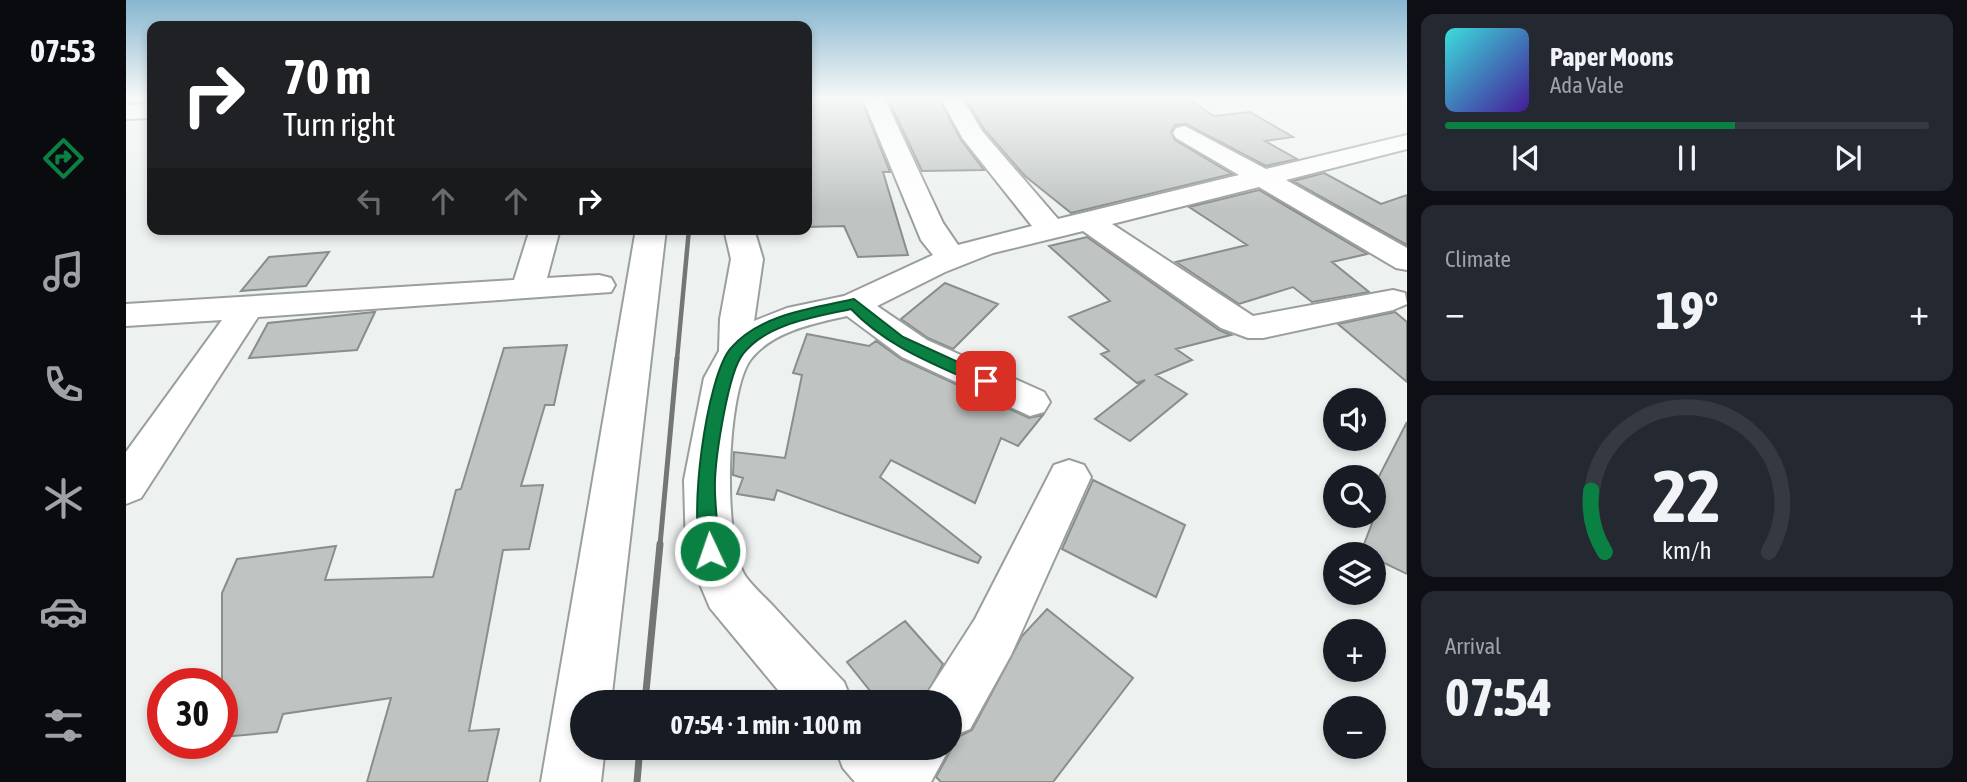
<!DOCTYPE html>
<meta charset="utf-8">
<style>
:root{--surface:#171b24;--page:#242831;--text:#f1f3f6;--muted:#9ea1a6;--line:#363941;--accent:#0b8043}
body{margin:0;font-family:"Asap Condensed",sans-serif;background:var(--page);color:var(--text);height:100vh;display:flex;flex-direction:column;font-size:26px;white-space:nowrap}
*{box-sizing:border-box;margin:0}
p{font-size:23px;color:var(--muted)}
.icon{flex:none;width:38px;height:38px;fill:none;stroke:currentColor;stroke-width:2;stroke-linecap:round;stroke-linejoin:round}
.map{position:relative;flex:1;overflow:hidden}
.panel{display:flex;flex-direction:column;gap:14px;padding:14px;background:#0d0f14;width:560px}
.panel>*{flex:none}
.hud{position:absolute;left:21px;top:21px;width:665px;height:214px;border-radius:14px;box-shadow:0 4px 10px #0003;background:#202124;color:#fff;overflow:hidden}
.tools{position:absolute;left:1197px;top:388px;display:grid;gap:14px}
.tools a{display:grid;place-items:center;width:63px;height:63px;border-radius:50%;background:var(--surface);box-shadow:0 4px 10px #0003;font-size:35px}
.speed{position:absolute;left:21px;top:668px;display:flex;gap:14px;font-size:35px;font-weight:700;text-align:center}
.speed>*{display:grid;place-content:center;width:91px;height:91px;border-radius:50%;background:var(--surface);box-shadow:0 4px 10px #0003;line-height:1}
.speed .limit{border:10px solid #d22;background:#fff;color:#111}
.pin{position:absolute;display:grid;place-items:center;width:60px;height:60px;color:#fff;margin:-30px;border-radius:14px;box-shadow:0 4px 10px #0006}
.me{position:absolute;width:77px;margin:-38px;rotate:357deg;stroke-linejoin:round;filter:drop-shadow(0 0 5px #0008)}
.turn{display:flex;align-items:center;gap:24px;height:147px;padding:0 21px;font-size:32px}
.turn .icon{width:91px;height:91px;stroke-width:2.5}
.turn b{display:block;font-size:49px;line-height:60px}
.lanes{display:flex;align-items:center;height:66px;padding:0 21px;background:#0003;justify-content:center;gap:35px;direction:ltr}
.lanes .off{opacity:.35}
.big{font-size:52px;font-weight:700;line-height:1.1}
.panel .widget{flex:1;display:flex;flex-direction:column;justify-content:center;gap:10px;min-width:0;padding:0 24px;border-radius:14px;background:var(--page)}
.panel .dial{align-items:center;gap:0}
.dial svg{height:182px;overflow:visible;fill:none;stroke:var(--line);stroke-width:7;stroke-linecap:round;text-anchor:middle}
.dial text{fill:var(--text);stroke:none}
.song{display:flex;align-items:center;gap:21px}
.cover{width:84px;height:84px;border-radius:10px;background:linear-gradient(135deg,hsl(180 70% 55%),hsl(260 70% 35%))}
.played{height:7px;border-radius:4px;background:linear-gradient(90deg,var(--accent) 60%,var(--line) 60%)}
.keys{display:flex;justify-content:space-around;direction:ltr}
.heat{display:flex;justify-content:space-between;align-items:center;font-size:38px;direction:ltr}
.trip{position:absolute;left:444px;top:690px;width:392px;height:70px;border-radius:35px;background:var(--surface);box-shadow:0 4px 10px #0003;font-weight:700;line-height:70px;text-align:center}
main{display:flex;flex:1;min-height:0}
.tab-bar{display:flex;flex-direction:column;width:126px;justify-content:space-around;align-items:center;background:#090b0e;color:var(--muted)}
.tab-bar .icon{width:49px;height:49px}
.tab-bar .selected{color:var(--accent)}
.tab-bar b{font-size:32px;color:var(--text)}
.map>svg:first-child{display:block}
</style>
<main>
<nav class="tab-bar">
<b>07:53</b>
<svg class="icon selected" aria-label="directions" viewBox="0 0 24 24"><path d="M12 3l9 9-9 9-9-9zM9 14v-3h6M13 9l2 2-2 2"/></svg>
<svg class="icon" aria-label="music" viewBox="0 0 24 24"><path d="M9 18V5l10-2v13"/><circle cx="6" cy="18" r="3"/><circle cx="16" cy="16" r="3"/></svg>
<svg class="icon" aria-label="phone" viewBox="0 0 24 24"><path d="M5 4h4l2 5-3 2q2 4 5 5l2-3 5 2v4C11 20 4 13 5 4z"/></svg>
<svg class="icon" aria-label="climate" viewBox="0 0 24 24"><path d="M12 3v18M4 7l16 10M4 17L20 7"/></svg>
<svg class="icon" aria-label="car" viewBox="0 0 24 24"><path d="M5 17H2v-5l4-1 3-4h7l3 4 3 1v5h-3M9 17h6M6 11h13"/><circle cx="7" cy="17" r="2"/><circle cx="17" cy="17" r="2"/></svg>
<svg class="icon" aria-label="filters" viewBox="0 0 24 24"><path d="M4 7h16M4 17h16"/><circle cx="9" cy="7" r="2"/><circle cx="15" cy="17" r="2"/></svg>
</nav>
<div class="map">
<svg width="1281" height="782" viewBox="0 0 1281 782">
<rect width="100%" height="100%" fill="#edf2f0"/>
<path fill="#bfc4c2" stroke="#898e8c" stroke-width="2" d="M681 99H735L764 172H757L782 255 732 257 718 226 681 227Z
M762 99H813L835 140 858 170 796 171Z
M840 99H1062L1088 116 1124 112 1167 137 1139 141 1171 159 1140 166 1060 124 1049 125 1045 132 1049 140 1106 174 945 213 899 176 858 129Z
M1198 173 1255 204 1281 195V245L1167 181Z
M1133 190 1241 254 1206 262 1243 292 1186 302 1167 287 1113 304 1050 262 1121 245 1063 207Z
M961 237 1093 330 1105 335 1050 349 1066 360 1030 375 1061 394 1004 441 969 419 1019 380 1011 383 975 354 983 351 943 317 984 301 923 246Z
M203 252 180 286 115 291 143 257Z
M819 283 872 304 827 349 802 338 775 319Z
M249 312 231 350 123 358 142 323Z
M1269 312 1281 322V382L1212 324Z
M681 334 743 346 750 341 775 359 903 418 917 415 892 446 875 438 849 503 765 460 754 477 855 557 852 563 651 490 648 500 611 494 617 478 607 475 608 452 659 458 676 375 667 373Z
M441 345 428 405H419L395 486 417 485 403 549 377 550 343 731 373 729 361 782H241L265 698 157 714 151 732 96 737V593L111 559 210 546 199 580 307 577 330 490 335 489 378 348Z
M1281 422V574L1248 558V555L1235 552 1248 518V486Z
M967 480 1059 525 1030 597 936 549Z
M921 609 1007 678 927 782H815L810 777 826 748 824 741 846 730 896 636Z
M779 621 817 664 797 702H753L721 662Z"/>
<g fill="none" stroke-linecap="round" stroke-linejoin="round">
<g stroke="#9a9f9d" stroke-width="4">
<path id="minor" d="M737 99H759L817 223 832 245 906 226 837 139 815 99H837L856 131 932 219 1113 175 1050 138 1047 133 1050 128 1059 126 1140 169 1281 135V149L1160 180 1281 248V270L1270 268 1133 187 986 224 1127 316 1267 290 1279 293 1281 304 1267 310 1137 338H1122L1095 328 957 231 867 253 819 272 751 306 801 340 918 392 924 402 918 412 904 416 776 357 721 316C689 323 647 331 625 359 600 391 596 542 620 577 628 588 640 598 649 608 672 633 695 658 718 682L726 702H662L584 608 560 551 558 480 578 378 593 351 594 319 605 259 598 229H628L637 259 628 321 661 308 718 296 807 255 795 240Z
M26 104V118L0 119V105Z
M404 229H434L421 278 473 275 485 278 489 285 485 292 132 317 15 498 0 504V452L96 320 0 326V304L388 280Z
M510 229H540L485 702H457V747H479L475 782H415Z
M943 460 958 465 965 477 885 655 844 729 824 737V702H799L804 689 849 619 928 465Z
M709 747H824L805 782H729L717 768Z"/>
</g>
<use href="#minor" fill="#fff" fill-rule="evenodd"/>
<path stroke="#737675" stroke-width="4.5" d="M551 359 563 229"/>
<path stroke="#737675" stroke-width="5" d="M534 545 551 358"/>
<path stroke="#737675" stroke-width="7" d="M519 702 534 544
M511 782 514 747"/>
</g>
<linearGradient id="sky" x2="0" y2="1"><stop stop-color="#87b6d0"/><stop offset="0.47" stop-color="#f7f9f8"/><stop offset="1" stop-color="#f7f9f8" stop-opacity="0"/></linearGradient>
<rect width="1281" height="209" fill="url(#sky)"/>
<path fill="#0b8043" stroke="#07532c" stroke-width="2" d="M728 299 777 337 865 377 868 381 860 387 854 385C808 364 761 347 725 309 690 317 641 323 617 354 602 372 590 455 589 480 588 503 592 527 594 551L591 557 584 559 577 557C561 523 580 376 605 348 634 314 688 308 728 299Z"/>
</svg>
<div class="tools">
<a><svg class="icon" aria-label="sound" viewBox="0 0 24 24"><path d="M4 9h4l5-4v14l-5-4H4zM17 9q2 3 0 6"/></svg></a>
<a><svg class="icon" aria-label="search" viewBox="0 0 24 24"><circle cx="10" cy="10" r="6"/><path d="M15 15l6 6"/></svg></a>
<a><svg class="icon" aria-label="layers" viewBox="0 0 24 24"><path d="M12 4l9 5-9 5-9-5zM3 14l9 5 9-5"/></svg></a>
<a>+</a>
<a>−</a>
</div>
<div class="speed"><div class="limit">30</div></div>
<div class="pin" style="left:860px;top:381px;background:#d93025"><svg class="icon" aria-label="arrive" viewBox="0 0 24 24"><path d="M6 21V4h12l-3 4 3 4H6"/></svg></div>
<svg class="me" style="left:584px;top:551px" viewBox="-20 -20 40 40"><circle r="17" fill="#0b8043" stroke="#fff" stroke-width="3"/><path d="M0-11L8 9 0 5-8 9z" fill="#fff"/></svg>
<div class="trip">07:54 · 1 min · 100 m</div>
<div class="hud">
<div class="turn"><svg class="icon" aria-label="right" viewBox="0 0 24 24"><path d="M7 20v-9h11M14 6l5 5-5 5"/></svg><div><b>70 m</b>Turn right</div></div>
<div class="lanes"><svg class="icon off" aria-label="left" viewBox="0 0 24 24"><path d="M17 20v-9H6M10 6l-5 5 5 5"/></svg><svg class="icon off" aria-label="ahead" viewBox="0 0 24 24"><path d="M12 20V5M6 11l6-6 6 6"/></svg><svg class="icon off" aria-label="ahead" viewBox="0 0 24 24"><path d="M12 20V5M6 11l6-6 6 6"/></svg><svg class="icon" aria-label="right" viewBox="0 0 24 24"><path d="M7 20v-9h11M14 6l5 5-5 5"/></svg></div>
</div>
</div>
<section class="panel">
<div class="widget">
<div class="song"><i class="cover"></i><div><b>Paper Moons</b><p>Ada Vale</p></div></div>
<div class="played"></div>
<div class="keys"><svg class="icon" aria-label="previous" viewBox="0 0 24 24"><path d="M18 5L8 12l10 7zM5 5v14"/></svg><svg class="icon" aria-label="pause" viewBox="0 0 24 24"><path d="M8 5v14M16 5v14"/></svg><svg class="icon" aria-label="next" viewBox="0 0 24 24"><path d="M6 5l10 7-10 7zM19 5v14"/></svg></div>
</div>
<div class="widget"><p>Climate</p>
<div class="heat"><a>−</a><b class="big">19°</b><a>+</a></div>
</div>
<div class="widget dial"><svg viewBox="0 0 100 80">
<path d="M14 69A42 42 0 1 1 86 69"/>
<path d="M14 69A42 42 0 0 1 8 42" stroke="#0b8043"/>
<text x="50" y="56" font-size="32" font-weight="700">22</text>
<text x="50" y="72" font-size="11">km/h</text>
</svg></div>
<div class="widget"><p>Arrival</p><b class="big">07:54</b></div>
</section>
</main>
